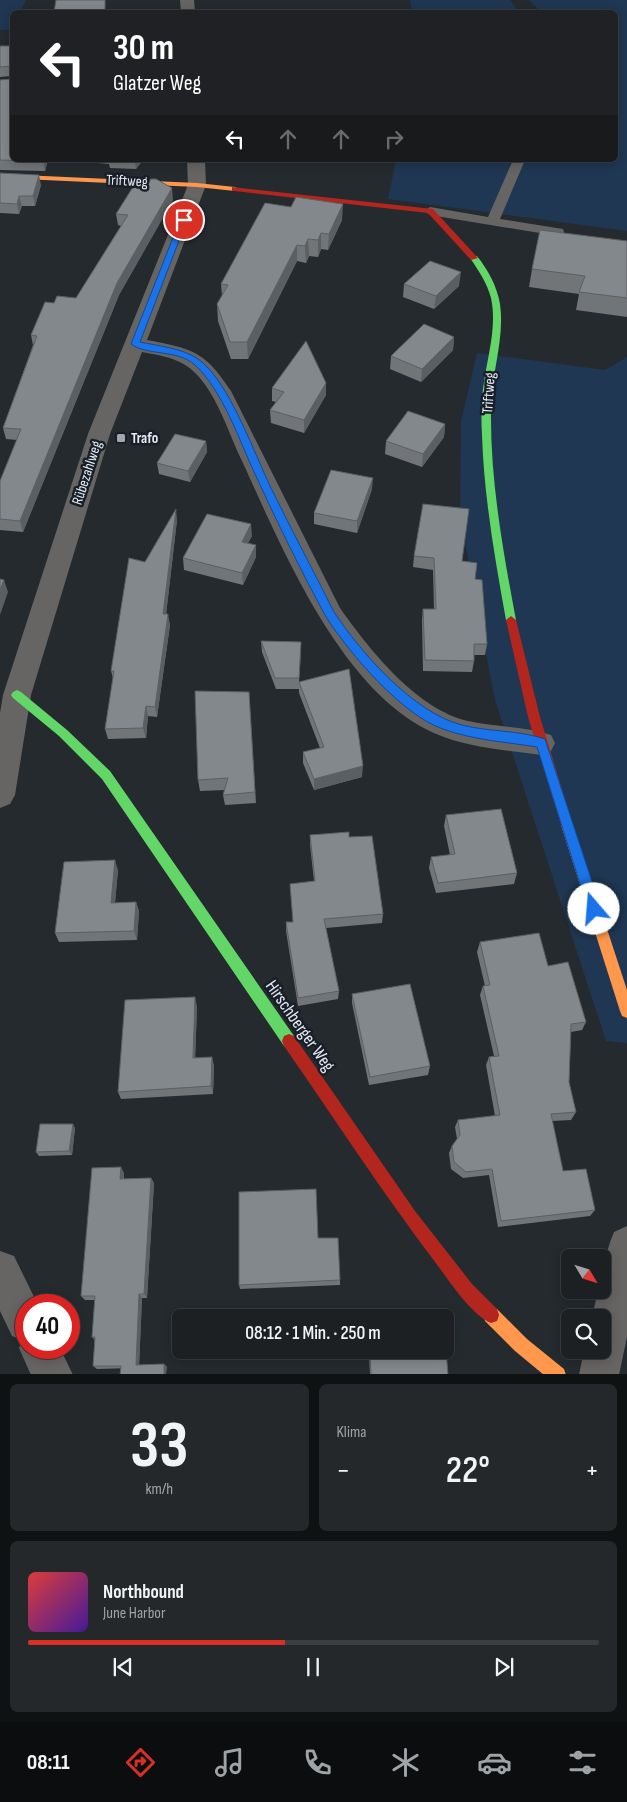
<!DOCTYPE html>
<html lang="de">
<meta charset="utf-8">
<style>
:root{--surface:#1c2023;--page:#25282b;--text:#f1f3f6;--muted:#a0a3a6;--line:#3a3e41;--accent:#d93025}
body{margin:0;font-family:"Sofia Sans Condensed",sans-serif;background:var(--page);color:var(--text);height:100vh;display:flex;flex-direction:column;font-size:19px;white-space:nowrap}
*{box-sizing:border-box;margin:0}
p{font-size:16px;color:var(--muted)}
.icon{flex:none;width:28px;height:28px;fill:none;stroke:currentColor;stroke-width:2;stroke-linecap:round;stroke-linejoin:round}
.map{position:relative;height:1374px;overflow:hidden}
.panel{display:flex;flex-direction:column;gap:10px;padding:10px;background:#0f1213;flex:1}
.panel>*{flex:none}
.hud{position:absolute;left:10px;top:10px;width:608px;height:152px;border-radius:8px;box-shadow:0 2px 12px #0003,0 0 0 1px var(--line);background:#202124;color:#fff;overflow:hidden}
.needle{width:32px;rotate:128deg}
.fabs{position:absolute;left:561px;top:1249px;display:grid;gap:10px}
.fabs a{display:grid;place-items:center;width:50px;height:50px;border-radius:8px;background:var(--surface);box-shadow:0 2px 12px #0003,0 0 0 1px var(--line);font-size:25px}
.speed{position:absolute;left:15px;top:1294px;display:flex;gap:10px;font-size:25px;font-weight:700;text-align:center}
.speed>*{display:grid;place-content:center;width:65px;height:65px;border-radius:50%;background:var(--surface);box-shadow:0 2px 12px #0003,0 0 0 1px var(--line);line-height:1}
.speed .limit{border:8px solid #d22;background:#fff;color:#111}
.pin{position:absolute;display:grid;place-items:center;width:42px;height:42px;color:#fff;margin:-21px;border:2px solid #fff;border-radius:50%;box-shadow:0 1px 5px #0007}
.me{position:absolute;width:55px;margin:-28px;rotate:342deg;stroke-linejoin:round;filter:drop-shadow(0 0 4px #0008)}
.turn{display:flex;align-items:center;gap:18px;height:105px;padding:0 20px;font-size:22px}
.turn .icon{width:65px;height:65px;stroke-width:2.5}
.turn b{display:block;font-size:35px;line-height:42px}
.lanes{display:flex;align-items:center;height:48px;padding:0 20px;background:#0003;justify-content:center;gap:25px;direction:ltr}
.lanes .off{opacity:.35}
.big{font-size:38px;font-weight:600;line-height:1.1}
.panel .card{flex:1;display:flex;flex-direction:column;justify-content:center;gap:8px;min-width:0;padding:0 18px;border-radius:8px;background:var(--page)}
.panel .dial{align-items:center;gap:0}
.dial b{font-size:65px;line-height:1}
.song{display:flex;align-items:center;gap:15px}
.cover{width:60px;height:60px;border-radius:8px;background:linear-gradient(135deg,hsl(0 70% 55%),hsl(260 70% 35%))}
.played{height:5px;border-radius:2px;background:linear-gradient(90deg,var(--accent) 45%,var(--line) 45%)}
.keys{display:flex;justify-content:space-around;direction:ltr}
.heat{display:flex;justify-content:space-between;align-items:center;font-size:28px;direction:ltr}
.panel .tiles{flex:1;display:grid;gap:10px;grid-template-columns:1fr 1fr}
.card:last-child{grid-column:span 2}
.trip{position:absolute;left:172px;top:1309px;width:282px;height:50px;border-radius:8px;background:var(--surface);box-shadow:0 2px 12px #0003,0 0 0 1px var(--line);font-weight:600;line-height:50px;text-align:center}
.dock{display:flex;height:80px;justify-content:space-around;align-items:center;background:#0b0d0e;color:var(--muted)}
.dock .icon{width:35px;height:35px}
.dock .on{color:var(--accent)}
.dock b{font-size:22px;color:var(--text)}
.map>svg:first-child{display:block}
</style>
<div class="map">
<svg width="627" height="1375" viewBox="0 0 627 1375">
<rect width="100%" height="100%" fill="#252a2f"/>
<path fill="#1f3752" d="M0 0H26L20 12H12V30H0Z
M410 0H510L519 12H412Z
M529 0H627V231L388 199 396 160H615V12H541Z
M477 353 605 370 627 357V1043L606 1041 495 700 476 603 460 514 461 421Z"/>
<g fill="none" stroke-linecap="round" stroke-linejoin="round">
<path fill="#666564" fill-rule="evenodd" d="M513 160H525L500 219 563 229 564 232 563 235 558 236 430 215 424 211 430 207 488 217Z"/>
<path fill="#666564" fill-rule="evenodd" d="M180 0H194L195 12H181Z
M187 160H205L206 185 147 340C192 349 204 350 231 391L340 608C369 649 416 709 468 721 495 727 525 726 551 735L555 743 551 751 541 755C505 750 468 748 434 733 341 692 282 548 242 461 229 434 219 400 199 377 184 359 164 356 142 352L110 434 31 695 15 795 10 804 0 808V713L3 695 88 434 188 185Z
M627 1226V1337L619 1375H579L584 1350H602V1318H592L598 1290H602C602 1269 606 1251 614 1232Z
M0 1251 14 1256 38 1305H26V1348H60L73 1375H31L19 1348 22 1340 12 1336 0 1311Z"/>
<path fill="#63d668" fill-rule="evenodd" d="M471 256H477C488 270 497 286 500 304 505 339 491 374 491 409 490 480 503 551 516 620L511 624 506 620C495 559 484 497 482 435 481 417 481 399 484 382 488 355 497 326 491 298 487 283 479 271 470 258Z
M17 690 21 692 67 730 110 771 294 1036 296 1041 294 1046 289 1048 284 1046 102 779 59 736 13 698 11 695 13 692Z"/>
<path fill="#ff974d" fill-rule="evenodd" d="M0 174 197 183 235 187 239 189 235 191 197 187 0 178Z
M567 820 571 821 573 825 627 990V1018L622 1016 620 1011 561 825 563 821Z
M491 1307 497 1309 527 1339 564 1369 566 1375H544L515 1351 485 1321 483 1315 485 1309Z"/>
<path fill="#b3261e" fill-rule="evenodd" d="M232 187 433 209 478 258 471 260 428 213 235 191H232Z
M511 616 516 620 540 717 573 825 571 829 567 830 563 829 561 825 528 717 506 620Z
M289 1034 294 1036 415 1211 472 1284 497 1309 499 1315 497 1321 491 1323C471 1315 448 1279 435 1262 382 1192 334 1118 284 1046L282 1041 284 1036Z"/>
</g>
<path fill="#717578" d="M0 46H12L48 160 45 171 0 170V80L11 79V76L0 77Z
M64 160H143L136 169 110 168 109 164Z
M0 173 41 185 35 206H22L19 214 0 213Z
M173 200 119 295 23 532 0 530V481L17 440 6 439 3 428 33 345 31 335 54 303 76 298 121 226 118 225 116 214Z
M342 220 328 250 321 249 318 257 309 256 306 263 297 261 248 359H231L218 321 217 304 222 296 221 284Z
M627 241V317L576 310 579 294 529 287 532 269Z
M404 284 459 286 434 309 403 297Z
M454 337 453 350 421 382 390 369 391 356Z
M326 383V395L304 433 271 423 270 410 276 402 272 401V388Z
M445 424 444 437 422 467 385 454 386 441Z
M206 441 207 452 190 482 159 474 157 463Z
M372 489 357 533 314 524V513Z
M177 520 166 614 170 625 157 717 148 716 146 738 108 739 105 729 113 678 111 671 145 562Z
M252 536 248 543 256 557 243 585 184 570 183 558Z
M414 556 462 561 475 579 487 644 485 655H474V661L472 672 423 671 422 620 423 609H434L433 570 413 567Z
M261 641 301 642 299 682 362 777 314 790 303 763V752L320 748 299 693V689H276L262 652Z
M249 692 256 803 225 805 223 795 225 790 200 791 198 780Z
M446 815 517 873 514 884 436 893 429 868 431 857 450 855 444 826Z
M310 835 349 837 383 914 382 923 326 928 339 991 338 999 298 1006 286 931V922H293L290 884 314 881 310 845Z
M118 870 115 903 136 902 139 911 137 940 59 942 55 933Z
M480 942 548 966 586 1022 582 1030 571 1032 569 1082 576 1112 571 1120 552 1121 563 1171 595 1210 590 1216 498 1227 489 1175 463 1178 451 1169 449 1153 452 1146 457 1139 455 1127 458 1120 495 1116 486 1065 489 1057 494 1056 480 995 483 986H485L477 952Z
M352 994 430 1066 428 1075 369 1085 352 1003Z
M197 1006 195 1057 214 1065 213 1094 121 1099 118 1092Z
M75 1128 72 1155 39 1156 36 1152Z
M124 1173V1179L151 1178 154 1183 147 1298H142L139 1365 164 1364 167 1367 97 1369 93 1366 95 1340 92 1337 95 1300H85L81 1296Z
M318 1238 340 1280V1285L240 1289 239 1285Z
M370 1351 448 1375H370L369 1354Z"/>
<path fill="#5c5f62" d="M43 160H48L45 171 43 161Z
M135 160H143L136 169Z
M39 175 41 185 35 206 33 196Z
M172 188 173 200 119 295 23 532 20 521 117 283Z
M19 196 22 206 19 214 17 204Z
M343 204 342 220 328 250 329 234Z
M321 233V249L318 257V240Z
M308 239 309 256 306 263 305 246Z
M297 245V261L248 359 247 342Z
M461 272 459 286 434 309 436 296Z
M454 337 453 350 421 382 422 369Z
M326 383V395L304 433V420Z
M445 424 444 437 422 467 423 454Z
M206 441 207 452 190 482 188 471Z
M373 478 372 489 357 533V521Z
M176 509 177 520 165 624 163 614Z
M251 524 252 536 242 553V542Z
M256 545V557L243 585 242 573Z
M4 580 8 592 0 615V590Z
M168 614 170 625 157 717 155 707Z
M301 642V653L299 683V682Z
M146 706 148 716 146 738 143 728Z
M363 766 362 777 314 790V779Z
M115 860 118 870 114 912 111 903Z
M136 902 139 911 137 940 134 931Z
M195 997 197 1006 195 1066 193 1058Z
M212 1057 214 1065 213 1094 211 1086Z
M73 1124 75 1128 72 1155 69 1151Z
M121 1167 124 1173 123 1184 120 1179Z
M151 1178 154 1183 147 1298 144 1294Z
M139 1294 142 1298 139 1368 136 1365Z
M164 1364 167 1367 166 1375H164Z"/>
<path fill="#83888c" stroke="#5c5f62" d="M56 0H105V12H54Z
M0 46H12V160H43V161L0 160V80L11 79V66L0 67Z
M0 173 39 175 33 196H19L17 204 0 203Z
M151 179H156L172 188 117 283 20 521 0 519V481L21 429 3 428 37 336 31 335 45 302 54 303 57 296 76 298 128 215 116 214 133 187 145 189Z
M296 197 343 204 329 234 321 233 318 240 308 239 305 246 297 245 247 342H230L217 304 228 285 221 284 265 203 291 207Z
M540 230 627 241V298L579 292 585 276 532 269Z
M430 261 461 272 436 296 404 284Z
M424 324 454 337 422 369 391 356Z
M306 341 326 383 304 420 270 410 284 392 272 388Z
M408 411 445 424 423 454 386 441Z
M175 434 206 441 188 471 157 463Z
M331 470 373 478 357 521 314 513Z
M423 504 469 509 462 561 477 563 475 579 482 580 487 644H474V661L425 660 423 609H436L434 558 414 556Z
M176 509 163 614H168L155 707 146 706 143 728 105 729 114 671H111L129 558 145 562Z
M207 514 251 524 242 542 256 545 242 573 183 558Z
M0 579 4 580 0 590Z
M261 641 301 642 299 678H275Z
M349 669 363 766 314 779 303 752 324 747 299 682Z
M195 691 249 692 255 792 223 795 228 778 198 780Z
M501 809 517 873 438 883 431 857 455 854 446 815Z
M349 832V837L372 836 383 914 324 919 339 991 298 998 286 922H293L290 884 315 881 310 835Z
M115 860 111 903 136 902 134 931 55 933 64 862Z
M539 933 548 966 568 962 586 1022 571 1024 569 1082 576 1112 551 1114 563 1171 586 1169 595 1210 501 1221 492 1169 466 1172 454 1162 452 1146 460 1135 458 1120 500 1115 489 1057 499 1056 483 986 490 985 480 942Z
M410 984 430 1066 370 1077 352 994Z
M195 997 193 1058 212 1057 211 1086 118 1092 125 1000Z
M40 1124H73L69 1151 36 1152Z
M121 1167 120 1179 151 1178 144 1294H139L136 1365 164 1364V1375H120L121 1366H93L95 1337H92L95 1296H81L92 1168Z
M316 1189 318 1238H338L340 1280 239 1285V1192Z
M391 1350H446L448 1375H371L370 1351Z"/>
<path fill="#1a73e8" stroke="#114b97" d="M184 217 187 220 140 342C159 346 182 348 198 359 229 380 255 456 272 490 292 531 314 572 334 612 361 653 414 713 462 725 489 732 519 730 545 739L601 909 599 913 594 915 590 913 588 909 537 747C506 742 473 740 443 729 402 715 350 654 326 617 301 571 277 522 255 474 239 440 223 391 195 365 177 349 147 356 131 344L180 220Z"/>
<rect fill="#a2a7ad" stroke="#181f29" stroke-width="2" x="116" y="433" width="10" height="10" rx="2.5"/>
<g text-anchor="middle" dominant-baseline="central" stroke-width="5" stroke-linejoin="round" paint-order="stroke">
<g font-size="15" fill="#e5ebf1" stroke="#181f29">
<text transform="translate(127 181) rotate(3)">Triftweg</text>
<text transform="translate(489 393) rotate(-86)">Triftweg</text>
<text transform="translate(87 473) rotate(-72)">Rübezahlweg</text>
</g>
<g font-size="15" font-weight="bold" fill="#e5ebf1" stroke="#181f29" text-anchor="start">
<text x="131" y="438">Trafo</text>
</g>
<g font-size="18" fill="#e5ebf1" stroke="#181f29">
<text transform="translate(300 1026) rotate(55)">Hirschberger Weg</text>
</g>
</g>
</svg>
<div class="fabs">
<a><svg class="needle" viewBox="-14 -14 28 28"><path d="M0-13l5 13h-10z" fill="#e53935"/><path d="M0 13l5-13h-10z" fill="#a0a3a6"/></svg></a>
<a><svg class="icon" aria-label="search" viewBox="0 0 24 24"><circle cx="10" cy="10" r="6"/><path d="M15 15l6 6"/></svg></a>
</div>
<div class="speed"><div class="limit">40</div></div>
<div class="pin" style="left:184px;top:220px;background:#d93025"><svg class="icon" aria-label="arrive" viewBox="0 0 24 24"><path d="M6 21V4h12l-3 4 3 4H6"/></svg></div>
<svg class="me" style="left:594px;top:909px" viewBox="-20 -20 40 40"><circle r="19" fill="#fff"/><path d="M0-13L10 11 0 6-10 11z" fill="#1a73e8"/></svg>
<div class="trip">08:12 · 1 Min. · 250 m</div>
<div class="hud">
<div class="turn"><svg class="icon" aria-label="left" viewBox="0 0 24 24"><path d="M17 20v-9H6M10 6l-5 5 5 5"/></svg><div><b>30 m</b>Glatzer Weg</div></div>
<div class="lanes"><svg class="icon" aria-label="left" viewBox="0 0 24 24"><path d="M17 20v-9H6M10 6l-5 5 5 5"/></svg><svg class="icon off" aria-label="ahead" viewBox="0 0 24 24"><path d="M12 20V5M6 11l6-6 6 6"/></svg><svg class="icon off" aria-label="ahead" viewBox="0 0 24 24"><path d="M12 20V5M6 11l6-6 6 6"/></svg><svg class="icon off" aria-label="right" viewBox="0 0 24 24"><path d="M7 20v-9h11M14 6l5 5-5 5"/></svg></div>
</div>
</div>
<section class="panel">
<div class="tiles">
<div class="card dial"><b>33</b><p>km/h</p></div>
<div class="card"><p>Klima</p>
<div class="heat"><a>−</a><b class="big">22°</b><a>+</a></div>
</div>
<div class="card">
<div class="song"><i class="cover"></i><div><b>Northbound</b><p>June Harbor</p></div></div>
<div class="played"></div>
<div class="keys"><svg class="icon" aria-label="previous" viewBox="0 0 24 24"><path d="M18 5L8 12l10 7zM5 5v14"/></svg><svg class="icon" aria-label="pause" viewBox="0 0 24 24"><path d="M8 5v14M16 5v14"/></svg><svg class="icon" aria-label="next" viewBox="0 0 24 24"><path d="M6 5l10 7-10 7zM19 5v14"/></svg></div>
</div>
</div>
</section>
<nav class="dock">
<b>08:11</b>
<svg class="icon on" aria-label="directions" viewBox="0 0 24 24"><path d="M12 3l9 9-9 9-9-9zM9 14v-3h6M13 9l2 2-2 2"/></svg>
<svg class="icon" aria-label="music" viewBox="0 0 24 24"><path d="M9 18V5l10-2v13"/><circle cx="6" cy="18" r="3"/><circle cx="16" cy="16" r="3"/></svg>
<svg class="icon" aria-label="phone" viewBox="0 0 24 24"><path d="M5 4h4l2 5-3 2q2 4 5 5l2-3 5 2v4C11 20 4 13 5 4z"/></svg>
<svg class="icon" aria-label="climate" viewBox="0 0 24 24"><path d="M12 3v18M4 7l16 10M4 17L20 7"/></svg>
<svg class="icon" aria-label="car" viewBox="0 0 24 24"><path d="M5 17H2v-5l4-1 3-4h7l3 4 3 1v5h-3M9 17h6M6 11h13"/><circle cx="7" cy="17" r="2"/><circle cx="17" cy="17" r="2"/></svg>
<svg class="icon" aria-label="filters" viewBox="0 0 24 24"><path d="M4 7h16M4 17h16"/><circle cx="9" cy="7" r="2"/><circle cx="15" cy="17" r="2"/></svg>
</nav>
